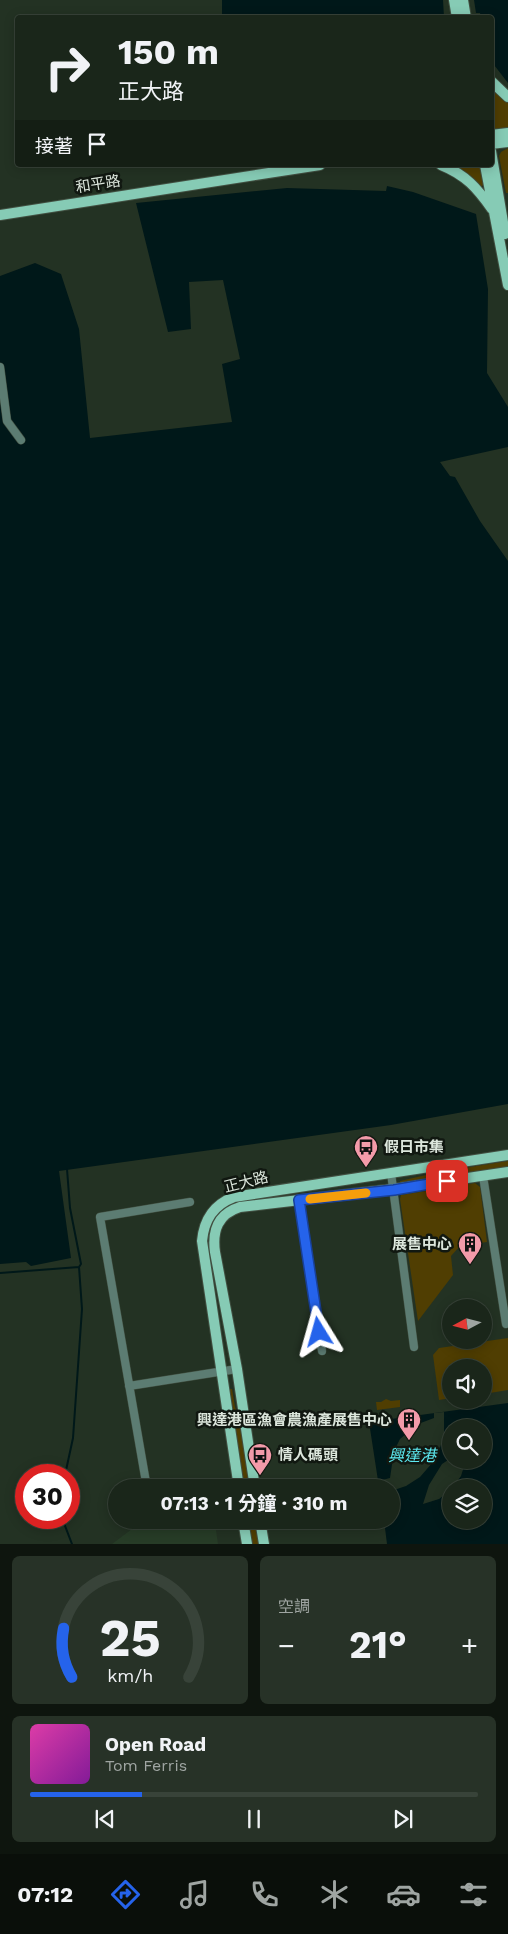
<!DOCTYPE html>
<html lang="zh-TW">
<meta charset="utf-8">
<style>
:root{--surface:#1a261a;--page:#273227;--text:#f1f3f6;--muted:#9fa5a2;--line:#384339;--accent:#2563eb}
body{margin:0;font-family:"Work Sans","Noto Sans TC",sans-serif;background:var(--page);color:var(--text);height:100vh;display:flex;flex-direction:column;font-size:19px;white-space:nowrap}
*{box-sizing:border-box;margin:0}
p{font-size:16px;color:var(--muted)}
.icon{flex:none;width:28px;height:28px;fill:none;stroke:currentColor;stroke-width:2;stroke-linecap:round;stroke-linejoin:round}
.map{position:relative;height:1544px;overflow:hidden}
.drawer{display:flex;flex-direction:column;gap:12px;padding:12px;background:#0e150e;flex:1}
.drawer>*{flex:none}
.hud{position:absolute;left:15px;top:15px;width:479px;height:152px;border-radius:5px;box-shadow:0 2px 12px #0003,0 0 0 1px var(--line);background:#1a261a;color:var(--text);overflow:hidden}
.needle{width:32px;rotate:263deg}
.tools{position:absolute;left:442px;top:1299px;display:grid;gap:10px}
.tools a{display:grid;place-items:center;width:50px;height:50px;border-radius:50%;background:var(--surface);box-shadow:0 2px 12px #0003,0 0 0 1px var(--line);font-size:25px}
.speed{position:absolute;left:15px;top:1464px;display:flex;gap:10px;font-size:25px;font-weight:700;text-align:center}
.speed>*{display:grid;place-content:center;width:65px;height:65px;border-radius:50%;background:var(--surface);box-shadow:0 2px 12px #0003,0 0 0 1px var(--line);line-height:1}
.speed .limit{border:8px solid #d22;background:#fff;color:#111}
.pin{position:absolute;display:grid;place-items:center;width:42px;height:42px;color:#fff;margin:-21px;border-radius:10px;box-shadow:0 2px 8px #0006}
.me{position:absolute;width:55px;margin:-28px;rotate:352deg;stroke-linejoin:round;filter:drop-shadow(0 0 4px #0008)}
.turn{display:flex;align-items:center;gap:18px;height:105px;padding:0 20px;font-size:22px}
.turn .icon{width:65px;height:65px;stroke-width:2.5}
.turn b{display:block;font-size:35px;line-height:42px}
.then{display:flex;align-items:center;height:48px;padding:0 20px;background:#0003;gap:10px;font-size:19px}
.big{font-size:38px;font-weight:700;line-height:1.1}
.drawer .tile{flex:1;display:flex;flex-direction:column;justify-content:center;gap:8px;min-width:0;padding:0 18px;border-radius:8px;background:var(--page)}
.drawer .dial{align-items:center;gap:0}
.dial svg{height:130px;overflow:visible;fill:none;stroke:var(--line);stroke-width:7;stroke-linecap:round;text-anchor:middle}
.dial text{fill:var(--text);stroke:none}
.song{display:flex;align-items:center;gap:15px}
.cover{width:60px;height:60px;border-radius:8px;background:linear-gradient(135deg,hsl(320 70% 55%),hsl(290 70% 35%))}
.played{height:5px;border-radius:2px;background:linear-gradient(90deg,var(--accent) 25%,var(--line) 25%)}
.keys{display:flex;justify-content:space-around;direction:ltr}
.heat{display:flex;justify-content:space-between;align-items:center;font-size:28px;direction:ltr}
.drawer .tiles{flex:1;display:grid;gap:12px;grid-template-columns:1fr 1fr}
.tile:last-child{grid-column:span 2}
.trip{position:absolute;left:108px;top:1479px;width:292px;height:50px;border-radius:25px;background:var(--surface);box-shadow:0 2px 12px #0003,0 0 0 1px var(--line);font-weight:700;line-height:50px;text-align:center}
.tabs{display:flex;height:80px;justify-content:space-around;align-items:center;background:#0a0f0a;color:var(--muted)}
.tabs .icon{width:35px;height:35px}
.tabs .on{color:var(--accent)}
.tabs b{font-size:22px;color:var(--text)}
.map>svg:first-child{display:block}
</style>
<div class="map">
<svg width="508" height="1544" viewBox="0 0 508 1544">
<rect width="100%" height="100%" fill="#233223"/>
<path fill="#273c27" d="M144 1520 149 1529 215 1523 218 1544H112Z"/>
<path fill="#503e02" d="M491 91 495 92 508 103V130L495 132 491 114Z
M508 148V193H506L499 156 501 152Z
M448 165H481L484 184 481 187 462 172Z
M508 1161V1168L400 1184V1181L439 1172Z
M475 1183 480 1187 487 1242 460 1246 451 1256 453 1275 418 1321 400 1199 401 1195Z
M508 1338V1390L484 1394V1368H451V1398L439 1400 433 1355 439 1348Z
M229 1389H232L235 1407 242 1426 251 1487H242L231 1415Z
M386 1399 391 1401 400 1400V1407L377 1410 376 1402H381Z
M247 1520H256L260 1544H250Z"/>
<path fill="#001819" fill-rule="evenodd" d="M222 0H443L444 17H222Z
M474 0H508V83L491 61V18L481 17 480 13H476Z
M387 186 413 192 476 214 488 289 487 373 508 407V447L440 462 450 476 455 477 480 521 508 561V1104L391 1125 59 1171 71 1258 31 1266 26 1262 0 1264V276L35 263 61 274 79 329 90 438 232 422 222 364 240 359 223 280 189 282 191 329 168 332 136 203 287 188 386 191Z
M508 1403V1544H387L384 1520H391V1488L379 1487 369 1422ZM451 1428H484V1460H451ZM451 1488H484V1520H451Z"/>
<path fill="#233223" d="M444 1412V1435L439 1451 433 1462 420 1477 406 1486 397 1489 391 1490V1488L379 1487 378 1481 390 1478 394 1451 400 1439 418 1424 434 1418V1413Z
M451 1458V1460H466L461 1476 451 1490 439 1499 423 1504 429 1485 442 1464Z"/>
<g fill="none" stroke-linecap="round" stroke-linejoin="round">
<path stroke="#001819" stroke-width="2" d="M0 1273 79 1267
M65 1475 73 1438 82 1309 79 1267 81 1264 70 1208 67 1169
M62 1518 72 1544"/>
<g stroke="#414f41" stroke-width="9">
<path id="minor" d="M0 367 7 421 21 440
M391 1173 414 1347
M483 1176 506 1324
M299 1200 322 1351
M129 1386 237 1369
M147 1488 100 1217 190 1202"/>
</g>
<g stroke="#414f41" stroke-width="12">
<path id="major" d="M454 0 457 18
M463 0 466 18
M491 81 508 97
M491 135 508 133
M491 144 508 142
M491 151 505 234
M441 165C466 175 477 188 492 209
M485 165 508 285
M0 215 320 165
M239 1488 202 1241C204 1220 213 1205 234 1197L508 1155
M255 1488 237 1369 215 1252C212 1230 218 1214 240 1207L394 1189 508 1172
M243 1520 247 1544
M260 1520 264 1544"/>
</g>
<use href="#minor" stroke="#5c7c72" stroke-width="8"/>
<use href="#major" stroke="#86cbb5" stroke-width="10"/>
</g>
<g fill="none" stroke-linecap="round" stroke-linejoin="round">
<g stroke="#184099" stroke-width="12">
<path id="route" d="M319 1332 299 1200 394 1190 447 1181"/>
</g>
<use href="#route" stroke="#2563eb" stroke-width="9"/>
<path stroke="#f59e0b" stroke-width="9" d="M310 1199 366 1193"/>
</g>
<defs>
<g id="bus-pin" transform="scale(1.25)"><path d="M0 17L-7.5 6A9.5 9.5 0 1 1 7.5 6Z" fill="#f39aa9" stroke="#111811"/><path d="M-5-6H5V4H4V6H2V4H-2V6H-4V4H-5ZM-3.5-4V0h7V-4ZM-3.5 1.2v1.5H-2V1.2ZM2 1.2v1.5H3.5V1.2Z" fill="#111"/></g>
<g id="building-pin" transform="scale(1.25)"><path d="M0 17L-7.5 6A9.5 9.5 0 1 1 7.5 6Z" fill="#f39aa9" stroke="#111811"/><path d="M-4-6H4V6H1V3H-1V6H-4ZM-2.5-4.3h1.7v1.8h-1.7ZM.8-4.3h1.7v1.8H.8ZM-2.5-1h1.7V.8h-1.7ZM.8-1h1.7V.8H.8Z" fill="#111"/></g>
</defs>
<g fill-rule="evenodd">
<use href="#bus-pin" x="366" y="1147"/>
<use href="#building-pin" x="470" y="1244"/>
<use href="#building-pin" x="409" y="1420"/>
<use href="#bus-pin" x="260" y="1455"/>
</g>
<g text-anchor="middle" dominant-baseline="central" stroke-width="5" stroke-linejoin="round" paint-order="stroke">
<g font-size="15" fill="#dce6dc" stroke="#111811">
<text transform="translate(98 184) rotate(-9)">和平路</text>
<text transform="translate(246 1182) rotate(-14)">正大路</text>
</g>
<g font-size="15" font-weight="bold" fill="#dce6dc" stroke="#111811" text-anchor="start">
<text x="384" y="1147">假日市集</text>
<text x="452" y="1244" text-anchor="end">展售中心</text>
<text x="392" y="1420" text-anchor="end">興達港區漁會農漁產展售中心</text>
<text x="278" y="1455">情人碼頭</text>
</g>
<g font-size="16" font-style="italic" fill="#5deaf1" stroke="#111811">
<text x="412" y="1455">興達港</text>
</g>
</g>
</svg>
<div class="tools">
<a><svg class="needle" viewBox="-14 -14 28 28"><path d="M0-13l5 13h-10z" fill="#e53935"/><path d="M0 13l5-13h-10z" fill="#9fa5a2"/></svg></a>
<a><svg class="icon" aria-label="sound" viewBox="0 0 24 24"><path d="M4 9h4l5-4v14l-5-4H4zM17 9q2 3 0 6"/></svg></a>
<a><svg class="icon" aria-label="search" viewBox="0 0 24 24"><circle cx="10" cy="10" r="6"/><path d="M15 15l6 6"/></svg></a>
<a><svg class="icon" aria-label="layers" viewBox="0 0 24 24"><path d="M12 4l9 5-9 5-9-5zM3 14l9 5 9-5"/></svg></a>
</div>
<div class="speed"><div class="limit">30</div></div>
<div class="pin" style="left:447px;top:1181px;background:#d93025"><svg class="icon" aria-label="arrive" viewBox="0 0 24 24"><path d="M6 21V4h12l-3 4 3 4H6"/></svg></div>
<svg class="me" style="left:319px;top:1332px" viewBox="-20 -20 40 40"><path d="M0-17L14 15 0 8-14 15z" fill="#2563eb" stroke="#fff" stroke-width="4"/></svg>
<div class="trip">07:13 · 1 分鐘 · 310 m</div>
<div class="hud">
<div class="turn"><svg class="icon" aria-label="right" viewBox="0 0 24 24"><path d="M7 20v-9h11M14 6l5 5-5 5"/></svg><div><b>150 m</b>正大路</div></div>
<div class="then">接著<svg class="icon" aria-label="arrive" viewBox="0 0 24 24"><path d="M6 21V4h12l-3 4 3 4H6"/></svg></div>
</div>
</div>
<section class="drawer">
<div class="tiles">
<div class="tile dial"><svg viewBox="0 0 100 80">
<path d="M14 69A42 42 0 1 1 86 69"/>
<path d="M14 69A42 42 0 0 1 9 39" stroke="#2563eb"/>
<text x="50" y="56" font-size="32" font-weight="700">25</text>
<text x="50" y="72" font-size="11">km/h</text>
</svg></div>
<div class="tile"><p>空調</p>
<div class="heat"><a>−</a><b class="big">21°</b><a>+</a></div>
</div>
<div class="tile">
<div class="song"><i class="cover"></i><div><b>Open Road</b><p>Tom Ferris</p></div></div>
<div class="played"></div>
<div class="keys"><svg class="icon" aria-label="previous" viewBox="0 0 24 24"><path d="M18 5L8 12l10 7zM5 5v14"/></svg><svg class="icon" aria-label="pause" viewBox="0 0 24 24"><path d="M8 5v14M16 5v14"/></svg><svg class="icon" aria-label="next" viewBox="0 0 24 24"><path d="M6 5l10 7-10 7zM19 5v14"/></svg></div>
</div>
</div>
</section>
<nav class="tabs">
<b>07:12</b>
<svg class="icon on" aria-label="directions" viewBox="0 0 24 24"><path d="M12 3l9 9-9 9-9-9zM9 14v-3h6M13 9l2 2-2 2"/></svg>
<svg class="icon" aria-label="music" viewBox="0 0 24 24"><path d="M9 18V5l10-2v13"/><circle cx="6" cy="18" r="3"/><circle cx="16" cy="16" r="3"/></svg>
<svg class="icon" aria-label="phone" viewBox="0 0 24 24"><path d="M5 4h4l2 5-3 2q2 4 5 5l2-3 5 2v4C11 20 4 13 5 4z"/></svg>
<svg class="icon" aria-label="climate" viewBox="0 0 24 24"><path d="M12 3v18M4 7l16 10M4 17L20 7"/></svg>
<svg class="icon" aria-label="car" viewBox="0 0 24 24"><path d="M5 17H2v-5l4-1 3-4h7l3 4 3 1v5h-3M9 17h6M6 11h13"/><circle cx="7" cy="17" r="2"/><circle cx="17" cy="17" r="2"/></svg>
<svg class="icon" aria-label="filters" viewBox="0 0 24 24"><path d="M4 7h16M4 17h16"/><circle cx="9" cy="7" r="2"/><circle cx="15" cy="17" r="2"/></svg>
</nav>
